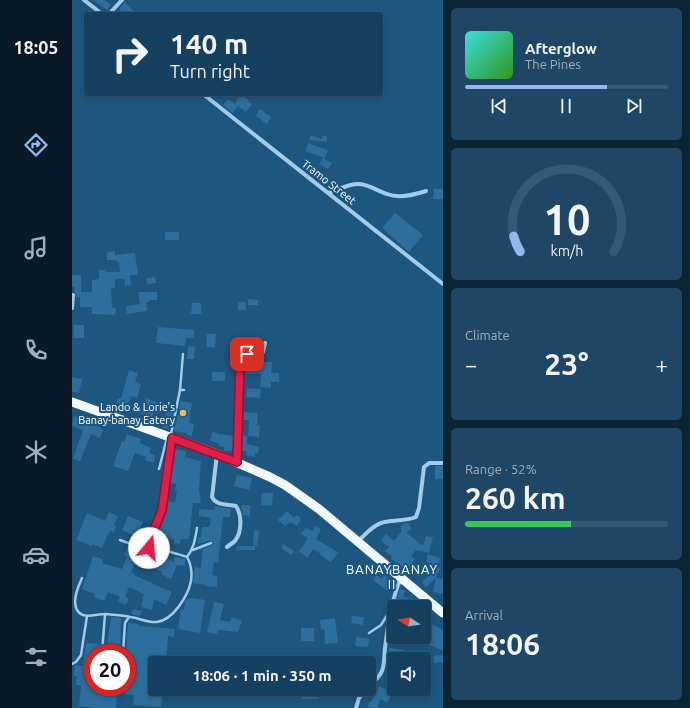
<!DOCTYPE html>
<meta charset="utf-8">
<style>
:root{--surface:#16405f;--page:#1f4765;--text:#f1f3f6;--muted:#9eafbd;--line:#355974;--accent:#90b9f0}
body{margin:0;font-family:Ubuntu,sans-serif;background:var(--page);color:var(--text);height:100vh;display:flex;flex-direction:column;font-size:15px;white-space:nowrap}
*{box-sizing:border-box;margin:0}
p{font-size:13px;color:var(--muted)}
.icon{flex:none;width:22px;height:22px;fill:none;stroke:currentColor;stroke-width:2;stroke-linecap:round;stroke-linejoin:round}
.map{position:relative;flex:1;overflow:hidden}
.side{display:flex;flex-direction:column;gap:8px;padding:8px;background:#0c2334;width:247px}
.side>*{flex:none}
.guide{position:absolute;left:12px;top:12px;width:299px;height:84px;border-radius:4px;box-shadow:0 2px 6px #0003,0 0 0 1px var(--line);background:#16405f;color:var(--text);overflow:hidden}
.needle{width:26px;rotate:282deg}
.tools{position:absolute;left:315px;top:600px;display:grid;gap:8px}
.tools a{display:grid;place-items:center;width:44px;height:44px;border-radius:4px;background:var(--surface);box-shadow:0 2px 6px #0003,0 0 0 1px var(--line);font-size:20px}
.speed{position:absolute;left:12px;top:644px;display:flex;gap:8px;font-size:20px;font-weight:700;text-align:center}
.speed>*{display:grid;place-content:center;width:52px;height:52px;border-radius:50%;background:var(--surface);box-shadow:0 2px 6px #0003,0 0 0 1px var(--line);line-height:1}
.speed .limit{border:6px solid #d22;background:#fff;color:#111}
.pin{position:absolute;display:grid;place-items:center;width:34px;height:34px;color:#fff;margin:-17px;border-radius:8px;box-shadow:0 2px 6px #0006}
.me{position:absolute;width:44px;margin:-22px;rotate:17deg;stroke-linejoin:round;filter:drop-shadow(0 0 3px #0008)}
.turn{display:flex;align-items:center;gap:14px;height:84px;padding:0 20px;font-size:18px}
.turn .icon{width:52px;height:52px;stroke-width:2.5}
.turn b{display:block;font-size:28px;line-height:34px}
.big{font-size:30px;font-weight:600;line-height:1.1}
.side .widget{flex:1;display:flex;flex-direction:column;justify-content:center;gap:6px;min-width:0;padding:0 14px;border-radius:6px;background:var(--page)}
.side .dial{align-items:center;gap:0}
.dial svg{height:104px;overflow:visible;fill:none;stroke:var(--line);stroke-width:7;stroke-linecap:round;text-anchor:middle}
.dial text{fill:var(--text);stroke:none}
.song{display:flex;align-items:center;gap:12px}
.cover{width:48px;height:48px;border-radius:6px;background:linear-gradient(135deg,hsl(180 70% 55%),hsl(110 70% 35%))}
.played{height:4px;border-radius:2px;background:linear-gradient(90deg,var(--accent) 70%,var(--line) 70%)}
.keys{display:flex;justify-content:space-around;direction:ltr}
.heat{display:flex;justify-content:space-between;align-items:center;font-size:22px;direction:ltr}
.charge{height:6px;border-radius:3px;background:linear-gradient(90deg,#34c759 52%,var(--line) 0)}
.trip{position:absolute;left:76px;top:656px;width:228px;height:40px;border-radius:4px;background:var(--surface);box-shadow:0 2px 6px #0003,0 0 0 1px var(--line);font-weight:600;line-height:40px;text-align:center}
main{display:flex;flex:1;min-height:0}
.dock{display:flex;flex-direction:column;width:72px;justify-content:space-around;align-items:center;background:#091a26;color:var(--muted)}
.dock .icon{width:28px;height:28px}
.dock .active{color:var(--accent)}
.dock b{font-size:18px;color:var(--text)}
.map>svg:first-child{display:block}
</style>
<main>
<nav class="dock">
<b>18:05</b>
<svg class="icon active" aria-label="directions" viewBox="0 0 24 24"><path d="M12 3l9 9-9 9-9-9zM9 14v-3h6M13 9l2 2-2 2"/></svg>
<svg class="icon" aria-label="music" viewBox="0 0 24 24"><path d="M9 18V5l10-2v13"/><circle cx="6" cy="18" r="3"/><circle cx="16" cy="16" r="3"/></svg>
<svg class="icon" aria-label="phone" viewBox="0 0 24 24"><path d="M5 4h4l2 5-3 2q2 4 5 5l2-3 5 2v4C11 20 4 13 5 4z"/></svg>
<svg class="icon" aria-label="climate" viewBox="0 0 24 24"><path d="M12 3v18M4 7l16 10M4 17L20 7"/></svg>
<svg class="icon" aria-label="car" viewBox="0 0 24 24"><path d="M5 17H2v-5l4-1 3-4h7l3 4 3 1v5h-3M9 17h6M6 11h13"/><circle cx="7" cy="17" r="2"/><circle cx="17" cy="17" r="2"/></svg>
<svg class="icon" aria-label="filters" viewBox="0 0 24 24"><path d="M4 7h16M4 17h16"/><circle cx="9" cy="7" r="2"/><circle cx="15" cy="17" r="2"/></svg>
</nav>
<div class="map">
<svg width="371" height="708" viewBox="0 0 371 708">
<rect width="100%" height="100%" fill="#1d567f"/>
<path fill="#2d6e9c" d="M21 0H32L39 5 35 10Z
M53 2 59 9 66 14H52L47 9Z
M168 94 177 100 176 102 180 104 174 112 166 106 161 113 151 105 156 99 163 104Z
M188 109 199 117 195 124 184 116Z
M239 135 250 139V136H255V142L237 140Z
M236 143 256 150 253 158 233 151Z
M251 158 260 163 256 169 247 164Z
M362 189H371V199H361Z
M323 213 351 235 337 252 310 228Z
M93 232H107V240H93Z
M43 251V255L63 253 66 275H58L59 285 53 286V279H43V288H39L40 308H44L43 315 20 314V307H8V297H4L2 287H0V275H9V292H20V280L27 279V270H33V272H48L47 262H45L44 260H35V252Z
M83 277 84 283 75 284V278Z
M66 292H85V300H77V302H74L75 311 55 314 54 306 68 304Z
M176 299 186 300V305H176Z
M166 302H174V310H166Z
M120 303H129V314H119Z
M2 325H12V338H1Z
M86 327 122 330V338H114L113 346 84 343Z
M135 334H144L143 348 134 347Z
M116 346 123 347 122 359H115Z
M173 362H200L199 373H207V382H199V388L188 387 189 374H173Z
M57 370 66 373 63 382 69 384 65 398 59 396 53 412 43 409 46 398 49 399Z
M140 372H153V381H140Z
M0 377 10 379 7 393 0 392Z
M175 388 189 389 188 398 174 397Z
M74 398 86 403 79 419 67 413Z
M109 401 120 403 117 423 122 424 120 436 115 435V433L102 431Z
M94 411 101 412 97 429 91 428Z
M172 412 186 413 185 425H188L187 437 176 436 177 420H171Z
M2 416 31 429 28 438 19 434 8 461 1 459 11 430 0 426Z
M141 432 149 435V434L162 436V451H152V447L146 446 147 444 138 440Z
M55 434 69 439 68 443 79 448 77 453 84 456 81 463 73 460 74 457 63 453 56 471 41 466 50 441 52 442Z
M170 435 175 436V444L187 447 186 453H183V457L174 455 175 451H169Z
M101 449 114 451 113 457 129 461 127 488 129 503H121L117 539H109L108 544 102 543V540L85 532 94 514 92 513 95 501 103 502 105 491H103L104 484 98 483Z
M363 466H371V479H363Z
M165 475 180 478 177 490 162 486Z
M190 493H201L200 506 189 505Z
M169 505H178V516L171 515Z
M142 506 159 509 158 517H151L146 563 142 562 140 575 145 576V587L134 586V585L121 583 123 567 129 568 131 549 140 545 142 543 139 540 126 544V537H129L130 527H136L138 526 139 518 127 516V509L142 510Z
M215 511 222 518 224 515 229 518 225 526 218 522 213 526 206 520Z
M37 512 46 516 42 525 44 526 42 532 38 531 36 536H35L30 548 21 544 20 546 4 540 15 513 33 521Z
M56 516 71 522 65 537 50 530Z
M334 523H337L340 529 334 532 351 546 354 536 361 537 357 553 344 550 339 556 343 559 335 570 319 559 320 557 313 551 317 547 309 541 314 534 322 541 330 531 328 526Z
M244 526 249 529 244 539 266 552 261 560H260L259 562 248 555 249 554 241 549 236 558 227 552 236 538 229 534 234 527 240 531Z
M182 531H187L185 546 181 545Z
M211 544 222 551 219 555 209 548Z
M165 546H183V550H164Z
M55 548 67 555 69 551 87 558 89 555 102 562V557L113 559V566L105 565 99 579 89 574 90 572 82 568 84 565 67 556 59 572 63 574 62 575 100 592 94 605 82 599 80 610 69 607 72 594 57 587 53 597 57 599 54 605 46 602 48 597 36 592 33 601 22 597 23 594 10 589 21 556 31 559 30 563 50 569 55 557 52 555Z
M356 554 368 558 366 567 368 568 364 578 371 579V594L361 592 364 578 354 587 350 582 359 573 354 572 357 563 354 562Z
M305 575 310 579 312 575 323 582 317 592 301 580Z
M328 589 333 591 331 596 347 601 345 607H339L324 602Z
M120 598 133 600 128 633 106 629 109 609 112 610 113 602 115 599Z
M142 602 152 604 148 620 158 622 160 617 170 621 166 632 146 630 145 634 135 632Z
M61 609 70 611 68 616 59 614Z
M280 616 292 617 291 625 279 623Z
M39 617 49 618 48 653H33V645H35Z
M263 618 266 643 253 644 252 629H249L248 620Z
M352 618 359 620 358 623 371 630V651L356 644 358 640 352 638Z
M56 623 67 624V626L103 629 102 637 96 636 94 663H83V689H91L89 707 61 705 62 695 45 693 44 708H25L7 706 9 685H4L5 676H2L3 665 11 666 14 643 28 644 27 653H21V687H55V653H54Z
M229 628H242V641H229Z
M284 637 297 639 296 647 283 646Z
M317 648 333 650 332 659 316 658Z
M371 655V662L362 663 361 656Z
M307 686 321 693 315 703 308 699 306 708 296 707 297 702H299Z
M230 689H267L266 696 247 695V699H229Z"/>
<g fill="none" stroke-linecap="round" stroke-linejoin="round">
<path stroke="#a1cbe8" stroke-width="2.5" d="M108 390H112
M99 434 108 390 111 354
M87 469 95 438
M48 540 73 549 77 548 80 543
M121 550 139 543
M115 557C122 548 123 539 125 528
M10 578C6 587 0 601 5 610 11 620 24 614 33 614 41 615 50 615 58 617 67 618 76 623 85 622 101 620 116 596 119 581 120 574 119 564 115 557 104 553 85 550 78 540L90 510 100 440
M297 633 309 625 317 612
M51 652 53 623 57 617
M30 653 33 614
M0 664 4 662 9 655 15 616"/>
<path stroke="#a1cbe8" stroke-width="4" d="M12 0 30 14
M37 14 50 0
M131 94 371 284
M256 193C266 190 276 184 286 184 297 184 305 191 315 194 327 199 342 195 354 191
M0 308 1 295
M145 454 140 497C144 506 155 504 164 506 170 515 170 532 163 541 161 543 157 545 155 547
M165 462 169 356 175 354 188 355 191 352 193 343
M286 541C293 535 300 526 309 523 320 519 332 522 344 517L347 508 352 467 357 463H371
M297 687C301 683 306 678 309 673 313 666 312 656 313 648 316 624 319 601 329 578
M284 708 287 698 295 689"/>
<path stroke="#f1f8fe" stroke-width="9" d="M0 402 145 454 198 477 213 485 247 509 371 613"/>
</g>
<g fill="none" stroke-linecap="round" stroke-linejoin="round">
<g stroke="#92132f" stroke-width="10">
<path id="route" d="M77 548 80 543 78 540 90 510 100 438 165 462 168 360 169 356 175 354"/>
</g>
<use href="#route" stroke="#e11d48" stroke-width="7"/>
</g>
<circle fill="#f8b65f" stroke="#1d567f" stroke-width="1.5" cx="111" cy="413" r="4"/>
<g text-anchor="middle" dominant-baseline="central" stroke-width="4" stroke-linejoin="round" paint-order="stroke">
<g font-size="11" fill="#fff" stroke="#1d567f">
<text transform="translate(257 182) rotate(38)">Tramo Street</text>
</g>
<g font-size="11" fill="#fff" stroke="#1d567f" text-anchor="end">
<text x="103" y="407">Lando &amp; Lorie's<tspan x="103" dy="13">Banay-banay Eatery</tspan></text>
</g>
<g font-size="13" letter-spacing="1" fill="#fff" stroke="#1d567f">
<text x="320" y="569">BANAYBANAY<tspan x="320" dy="15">II</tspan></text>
</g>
</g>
</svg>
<div class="tools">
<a><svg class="needle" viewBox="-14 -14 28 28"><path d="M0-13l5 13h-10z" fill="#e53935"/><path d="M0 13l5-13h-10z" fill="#9eafbd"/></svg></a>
<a><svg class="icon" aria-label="sound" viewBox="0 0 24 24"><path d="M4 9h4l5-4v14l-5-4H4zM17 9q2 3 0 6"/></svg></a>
</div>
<div class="speed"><div class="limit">20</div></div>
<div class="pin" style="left:175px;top:354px;background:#d93025"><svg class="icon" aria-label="arrive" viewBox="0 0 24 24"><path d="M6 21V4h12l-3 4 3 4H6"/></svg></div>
<svg class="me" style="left:77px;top:548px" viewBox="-20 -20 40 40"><circle r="19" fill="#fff"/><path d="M0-13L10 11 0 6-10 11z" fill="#e11d48"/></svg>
<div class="trip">18:06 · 1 min · 350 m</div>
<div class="guide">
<div class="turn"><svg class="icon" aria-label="right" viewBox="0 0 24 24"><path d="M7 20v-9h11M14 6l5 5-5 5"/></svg><div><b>140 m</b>Turn right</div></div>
</div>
</div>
<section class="side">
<div class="widget">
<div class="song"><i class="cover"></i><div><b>Afterglow</b><p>The Pines</p></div></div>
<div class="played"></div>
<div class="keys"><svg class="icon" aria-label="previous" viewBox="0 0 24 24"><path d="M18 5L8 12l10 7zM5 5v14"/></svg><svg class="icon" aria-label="pause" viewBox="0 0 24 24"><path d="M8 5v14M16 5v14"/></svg><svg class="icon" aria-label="next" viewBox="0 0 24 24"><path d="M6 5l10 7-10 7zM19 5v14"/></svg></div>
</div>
<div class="widget dial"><svg viewBox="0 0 100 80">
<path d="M14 69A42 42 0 1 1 86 69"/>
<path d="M14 69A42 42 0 0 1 9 57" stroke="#90b9f0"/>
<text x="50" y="56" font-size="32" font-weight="700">10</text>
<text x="50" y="72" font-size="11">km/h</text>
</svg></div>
<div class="widget"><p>Climate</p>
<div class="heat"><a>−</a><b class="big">23°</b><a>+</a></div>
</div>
<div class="widget"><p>Range · 52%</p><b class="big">260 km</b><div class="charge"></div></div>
<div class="widget"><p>Arrival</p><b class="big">18:06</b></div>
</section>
</main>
